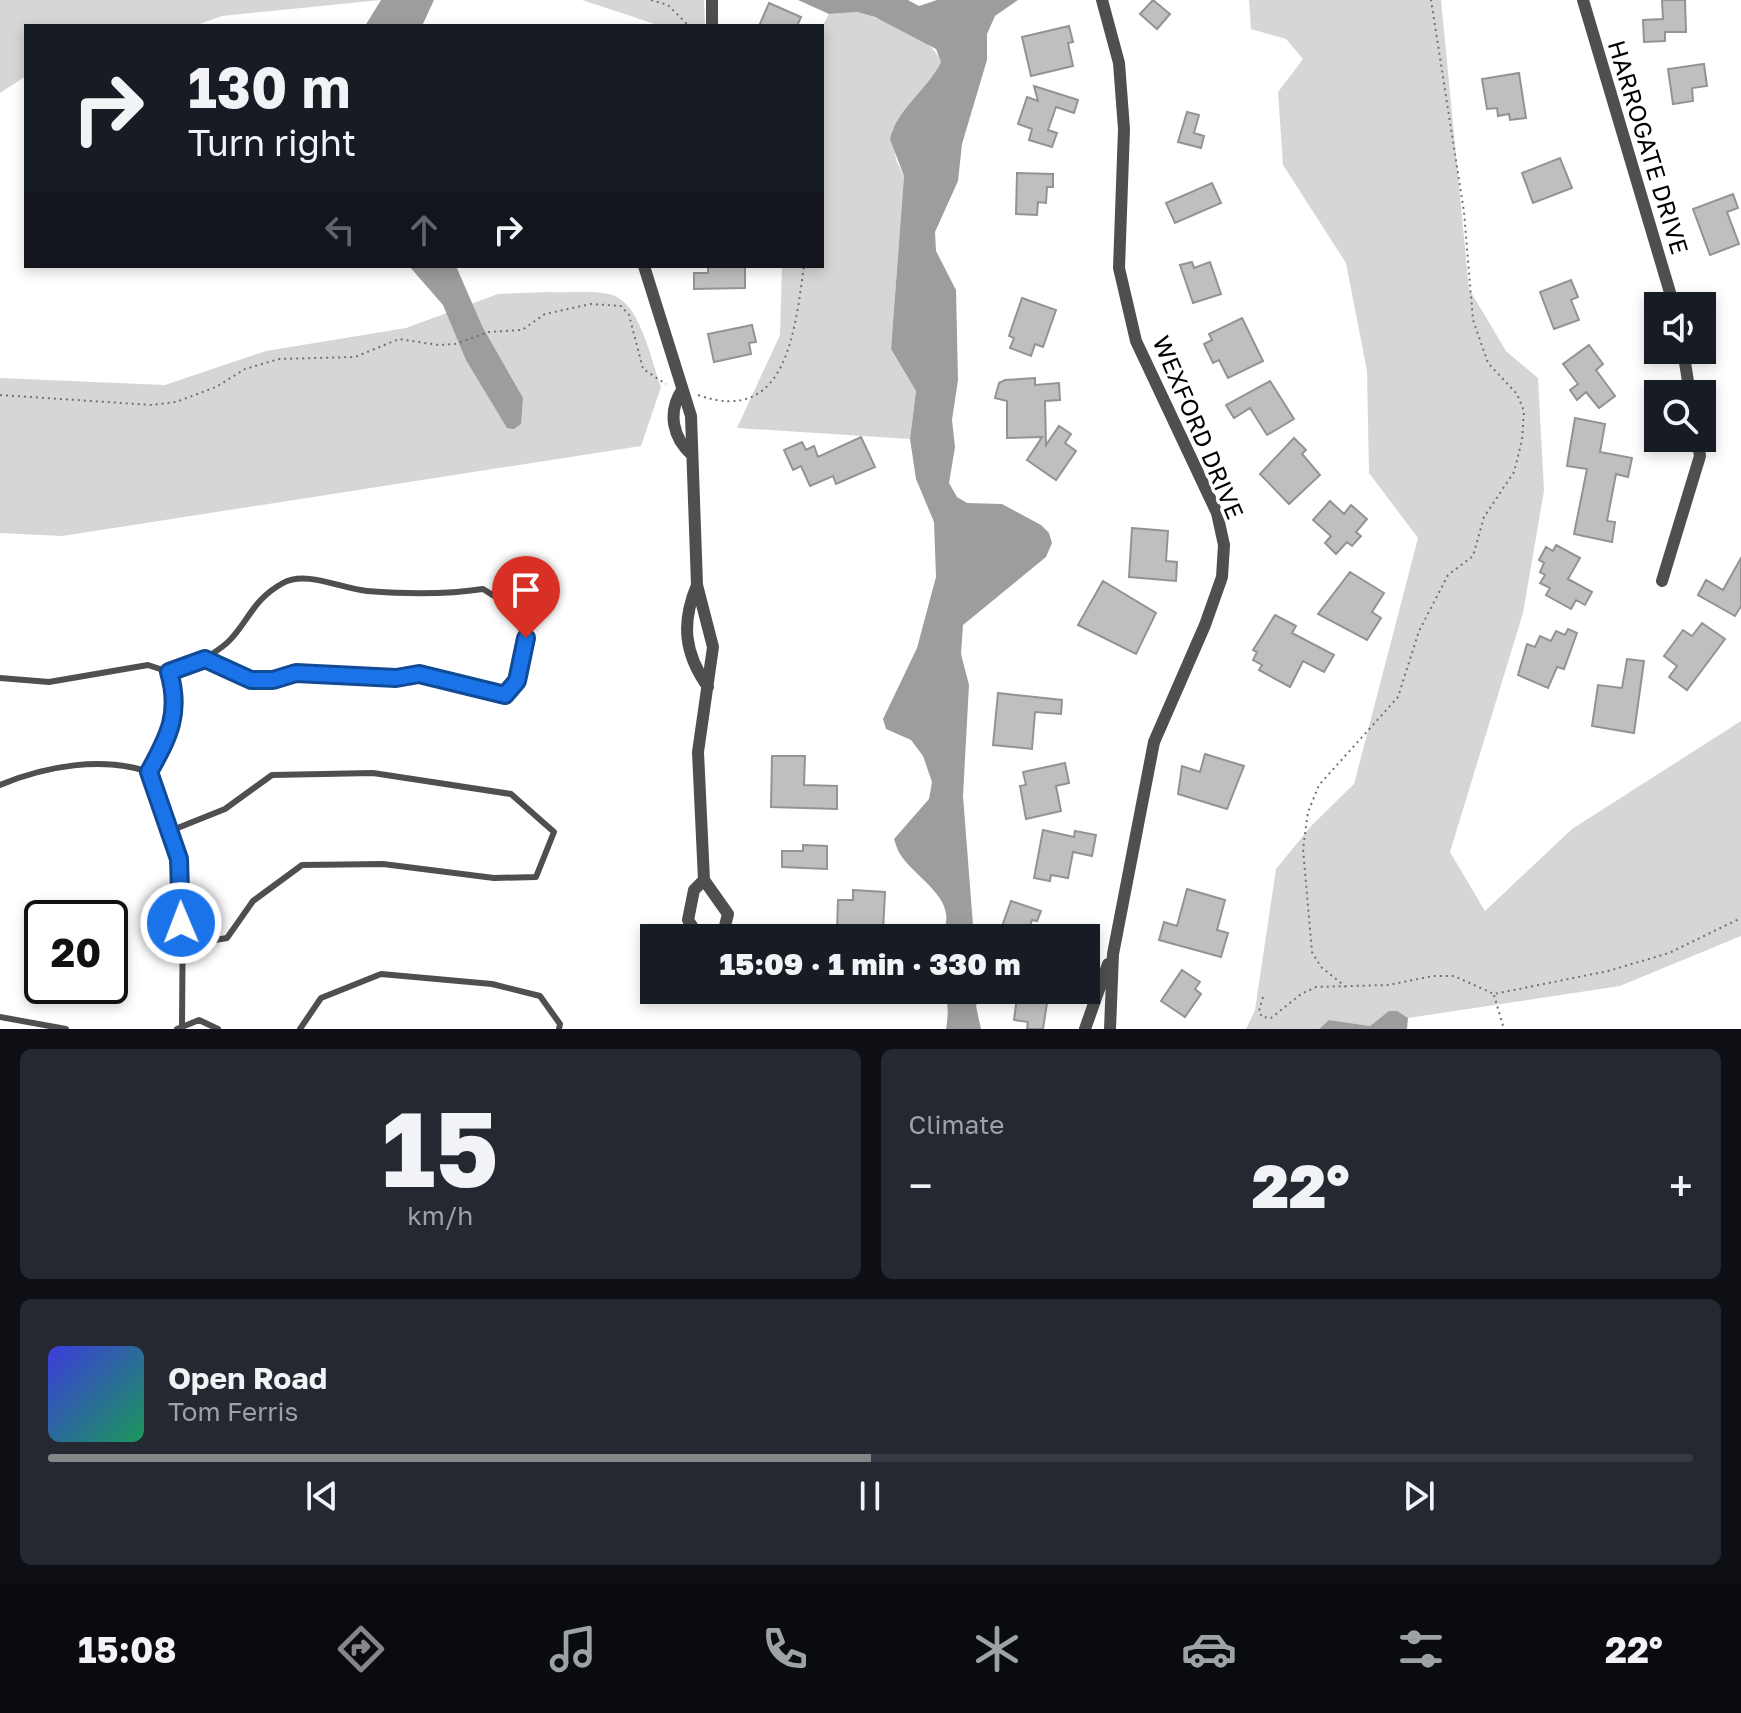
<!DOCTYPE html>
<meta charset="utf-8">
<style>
:root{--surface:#171b24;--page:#242831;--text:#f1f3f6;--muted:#9ea1a6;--line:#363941;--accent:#858687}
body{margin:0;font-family:"Golos Text",sans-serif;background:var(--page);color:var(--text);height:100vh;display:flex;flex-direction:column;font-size:30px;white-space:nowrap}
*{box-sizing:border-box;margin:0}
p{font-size:26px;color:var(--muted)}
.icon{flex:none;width:44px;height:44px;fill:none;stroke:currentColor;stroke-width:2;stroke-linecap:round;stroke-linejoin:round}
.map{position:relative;height:1029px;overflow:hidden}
.side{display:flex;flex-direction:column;gap:20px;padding:20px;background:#0d0f14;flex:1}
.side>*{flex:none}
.guide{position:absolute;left:24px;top:24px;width:800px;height:244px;border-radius:0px;box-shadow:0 4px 12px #0003;background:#171b24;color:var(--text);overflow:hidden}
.controls{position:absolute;left:1644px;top:292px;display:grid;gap:16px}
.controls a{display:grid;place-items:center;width:72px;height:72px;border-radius:0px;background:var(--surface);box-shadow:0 4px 12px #0003;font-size:40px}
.speed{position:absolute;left:24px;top:900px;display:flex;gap:16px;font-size:40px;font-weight:700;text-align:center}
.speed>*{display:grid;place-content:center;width:104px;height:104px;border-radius:50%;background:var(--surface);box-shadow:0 4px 12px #0003;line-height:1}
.speed .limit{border:4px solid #111;border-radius:12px;background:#fff;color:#111}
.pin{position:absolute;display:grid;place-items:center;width:68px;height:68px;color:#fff;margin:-82px -34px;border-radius:50% 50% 50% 0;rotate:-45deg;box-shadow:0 0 8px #0007}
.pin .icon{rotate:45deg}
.me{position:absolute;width:88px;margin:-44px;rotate:359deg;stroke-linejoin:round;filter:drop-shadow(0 0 6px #0008)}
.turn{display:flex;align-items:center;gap:28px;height:168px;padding:0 32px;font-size:36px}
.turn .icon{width:104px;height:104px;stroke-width:2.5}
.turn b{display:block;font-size:56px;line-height:68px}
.lanes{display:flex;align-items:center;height:76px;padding:0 32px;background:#0003;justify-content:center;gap:40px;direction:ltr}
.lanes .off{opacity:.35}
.big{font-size:60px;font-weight:800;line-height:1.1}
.side .tile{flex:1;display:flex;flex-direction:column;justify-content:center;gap:12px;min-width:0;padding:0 28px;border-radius:12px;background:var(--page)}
.side .dial{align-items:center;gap:0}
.dial b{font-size:104px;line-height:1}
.song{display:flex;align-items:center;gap:24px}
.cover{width:96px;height:96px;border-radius:12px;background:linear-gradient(135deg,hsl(240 70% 55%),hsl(150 70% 35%))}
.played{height:8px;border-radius:4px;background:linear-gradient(90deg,var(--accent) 50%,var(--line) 50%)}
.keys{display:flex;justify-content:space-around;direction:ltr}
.heat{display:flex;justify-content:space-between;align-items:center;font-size:44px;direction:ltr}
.side .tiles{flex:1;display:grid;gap:20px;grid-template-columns:1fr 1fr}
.tile:last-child{grid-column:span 2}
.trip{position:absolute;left:640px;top:924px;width:460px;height:80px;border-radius:0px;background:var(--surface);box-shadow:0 4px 12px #0003;font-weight:800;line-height:80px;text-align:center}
.tab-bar{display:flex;height:128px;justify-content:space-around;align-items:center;background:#090b0e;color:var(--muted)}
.tab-bar .icon{width:56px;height:56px}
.tab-bar .selected{color:var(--accent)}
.tab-bar b{font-size:36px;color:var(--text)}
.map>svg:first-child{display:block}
</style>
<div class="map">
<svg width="1741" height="1029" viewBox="0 0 1741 1029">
<rect width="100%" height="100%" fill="#fff"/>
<path fill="#d6d6d6" d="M0 0H381L222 16 194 26H26V76L0 93Z
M582 0H704L705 26H661Z
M1249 0H1441L1469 289 1506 351 1538 378 1544 491 1523 613 1450 852 1485 911 1572 829 1741 721V936L1620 986 1408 1018C1391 1007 1385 1014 1370 1026L1329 1020 1319 1029H1246L1255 1010 1276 869 1312 825 1354 784 1418 538 1369 473 1367 371 1346 263 1283 165 1278 92 1303 59 1286 39 1251 29Z
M857 12C884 20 931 34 941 62L933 78 892 130 896 160 904 176 891 349 916 391 910 439 737 428 780 335 782 266H822V27L829 14Z
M550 292C569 293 596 290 613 295 641 305 651 361 661 387L641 446 62 536 0 533V378L165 385 266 351 406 328 498 294Z"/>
<path fill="#9d9d9d" d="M381 0H434L422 26H365Z
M798 0H908L919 6 937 0H1018L995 16 987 34V60L962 144 958 181 935 232 936 251 956 290 958 380 952 420 955 447 949 483 957 497 967 503 1002 504 1041 525 1049 533 1052 543 1046 557 963 625 961 654 969 685 963 796 974 938H939C964 903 919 881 902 857 898 852 896 845 894 839L929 799 932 782 923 756 911 740 886 729 883 719 917 648 936 577 934 522 916 479 910 439 916 391 891 349 904 176 890 139C896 110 929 88 941 62L936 49 875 17 857 12 829 14Z
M409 266H456L482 326 523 398 521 424 514 429 507 428 466 360 443 305Z
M941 990H983L976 1006 981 1029H946C948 1017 950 999 941 990Z
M1389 1011H1397L1408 1018 1407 1029H1319L1329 1020 1370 1026Z"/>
<path fill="#bfbfbf" stroke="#939393" stroke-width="2" d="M1153 0 1170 14 1157 29 1140 14Z
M1662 0H1685L1686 32H1665V41L1644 42 1643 20 1663 19Z
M769 3 801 17 797 26H759Z
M1069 26 1073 42 1068 43 1073 66 1031 76 1022 37Z
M1704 64 1707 86 1692 88 1693 101 1673 104 1668 69Z
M1519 73 1526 118 1510 120 1509 114 1498 116 1497 108 1487 109 1482 79Z
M1034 86 1078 100 1074 113 1056 107 1048 130 1057 133 1052 147 1029 140 1032 129 1018 124 1027 97 1038 101Z
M1187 112 1199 115 1194 133 1204 136 1201 148 1178 142Z
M1560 158 1572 188 1533 203 1522 173Z
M1017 173 1053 174V187H1047L1046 203 1038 202 1037 215 1016 214Z
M1212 183 1221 203 1175 223 1166 203Z
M1733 194 1738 208 1727 212 1739 244 1710 255 1693 209Z
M1192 262 1194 268 1210 262 1221 294 1193 303 1180 265Z
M708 266H745V288L694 289V273H708Z
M1571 280 1578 297 1571 300 1579 320 1554 329 1540 292Z
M1022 298 1056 310 1043 347 1035 344 1031 356 1010 348 1014 338 1009 336Z
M1242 318 1263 361 1228 378 1219 360 1213 363 1204 344 1212 340 1209 334Z
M752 325 756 342 749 343 751 354 714 362 708 334Z
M1589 345 1603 364 1596 370 1615 396 1599 408 1586 392 1577 400 1570 390 1578 384 1563 364Z
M1035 378V385L1059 383 1060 400 1045 401 1046 445 1059 426 1071 434 1065 443 1076 451 1056 480 1027 460 1042 437 1007 438V401L995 398 999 383 1005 380Z
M1270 381 1294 419 1267 435 1250 408 1234 418 1226 405Z
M1575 418 1605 424 1600 452 1632 458 1628 477 1616 474 1607 521 1615 522 1612 542 1574 534 1587 469 1567 466Z
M861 437 875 467 836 484 833 476 810 486 801 466 793 470 784 450 802 442 806 450 814 446 818 457Z
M1294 438 1306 450 1302 454 1320 475 1289 504 1260 474Z
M1330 501 1344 514 1351 505 1367 519 1356 532 1361 536 1352 546 1347 542 1336 554 1325 543 1331 536 1313 520Z
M1132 528 1168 531 1166 561 1177 562 1176 581 1129 577Z
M1556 545 1580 558 1568 579 1592 592 1585 605 1576 600 1571 609 1546 595 1550 588 1540 583 1545 575 1540 572 1544 563 1539 560 1546 547 1553 551Z
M1741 558V606L1735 616 1698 595 1706 580 1723 590Z
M1350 572 1384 593 1372 612 1381 618 1367 640 1318 614Z
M1103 581 1156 613 1136 654 1078 625Z
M1275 615 1296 626 1292 633 1334 655 1324 672 1303 661 1290 687 1259 670 1262 665 1253 660 1257 652 1253 650Z
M1702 623 1725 639 1687 690 1669 677 1677 666 1664 656 1683 630 1692 636Z
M1568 629 1577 633 1564 669 1557 667 1548 688 1518 675 1527 644 1535 647 1540 636 1551 641 1556 631 1565 635Z
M1627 659 1644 661 1634 733 1592 726 1598 685 1622 688Z
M998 693 1062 700 1061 714 1035 712 1032 749 993 745Z
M1205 754 1244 766 1227 809 1178 794 1182 766 1200 772Z
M772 756H805L804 785 837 786V809L771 807Z
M1065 763 1069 783 1056 786 1061 811 1026 819 1020 786 1026 785 1023 772Z
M1043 830 1074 837 1075 831 1096 835 1092 856 1073 852 1068 878 1051 875 1050 881 1034 878Z
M803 845 827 846V869L782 867V851H803Z
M1187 889 1225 900 1217 930 1228 933 1221 957 1159 940 1164 922 1177 926Z
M853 890 885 892 883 932 837 930 838 900H853Z
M1011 901 1041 911 1037 921 1032 920 1026 938 999 935Z
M1182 970 1200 982 1195 989 1201 994 1185 1017 1161 1001Z
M1018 990H1049L1043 1029H1027L1028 1022 1014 1020Z"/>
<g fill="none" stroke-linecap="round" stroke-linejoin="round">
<path stroke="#717171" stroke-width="2" stroke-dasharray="2 4" stroke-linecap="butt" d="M651 0 668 5 689 26
M0 395 152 405 176 402 216 387 245 369 279 359 355 357 399 339 438 345 455 344 489 332 522 330 545 314 591 304 621 306 629 315 643 369 666 384
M698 395C788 427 795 328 804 266
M1346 987 1321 967 1312 952 1303 849 1308 812 1319 785 1398 697 1419 631 1448 575 1473 556 1484 517 1514 472 1522 440 1524 411 1517 394 1488 363 1473 320 1464 212 1431 0
M1494 995 1504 1029
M1263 997 1259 1011 1262 1017 1271 1018 1301 994 1316 987 1388 985 1433 976H1454L1494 994 1608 971 1669 953 1741 918"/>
<path stroke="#4f4f4f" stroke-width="6" d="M169 672 205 659 251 680H273L296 673 396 678 419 674 505 695 517 681 526 638 507 604 483 589C444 595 406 594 367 591 342 589 306 570 283 583 252 600 249 621 229 641 222 648 213 653 205 659
M0 678 49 682 148 665 169 672C181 713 170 736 149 772 103 756 45 766 0 785
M149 772 179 859 183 900 182 1025
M170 831 225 809 272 775 373 773 511 794 554 832 536 877 494 878 383 864 302 865 253 901 227 938 180 946
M0 1017 66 1029
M177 1029 199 1020 218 1029
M300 1029 321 998 381 974 492 984 540 996 560 1024 559 1029"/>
<path stroke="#4f4f4f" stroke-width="12" d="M1102 0 1119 63 1124 129 1119 268 1136 341 1217 513 1224 545 1222 577 1205 625 1154 742 1113 954 1110 1029
M1583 0 1674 306
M712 26V0
M644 266 691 416 697 585 713 647 698 752 704 880 728 914 722 938
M1683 350 1690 394
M682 390C667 413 673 438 692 455
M1662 581 1700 456 1697 438
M697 585C681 623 684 653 708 687
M700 938 688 920 694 890 704 880
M1085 1029 1108 964"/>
</g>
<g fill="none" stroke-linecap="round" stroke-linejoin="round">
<g stroke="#114b97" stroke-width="20">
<path id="route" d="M181 923 179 859 149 772C169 736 181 713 169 672L205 659 251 680H273L296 673 396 678 419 674 505 695 517 681 526 638"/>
</g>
<use href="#route" stroke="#1a73e8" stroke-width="14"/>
</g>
<g text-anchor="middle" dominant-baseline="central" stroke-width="7" stroke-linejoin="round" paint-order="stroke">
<g font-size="24" fill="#000" stroke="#fff">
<text transform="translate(1649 147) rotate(73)">HARROGATE DRIVE</text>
<text transform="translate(1199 427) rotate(67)">WEXFORD DRIVE</text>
</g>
</g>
</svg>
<div class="controls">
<a><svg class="icon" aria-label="sound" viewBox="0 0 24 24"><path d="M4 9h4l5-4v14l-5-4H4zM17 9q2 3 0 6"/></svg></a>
<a><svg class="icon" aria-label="search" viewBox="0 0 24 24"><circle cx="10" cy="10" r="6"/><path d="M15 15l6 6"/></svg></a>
</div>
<div class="speed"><div class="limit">20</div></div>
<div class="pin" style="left:526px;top:638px;background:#d93025"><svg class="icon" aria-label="arrive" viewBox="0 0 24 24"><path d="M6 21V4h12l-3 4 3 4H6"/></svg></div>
<svg class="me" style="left:181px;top:923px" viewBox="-20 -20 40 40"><circle r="17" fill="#1a73e8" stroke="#fff" stroke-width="3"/><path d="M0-11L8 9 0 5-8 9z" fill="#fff"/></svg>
<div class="trip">15:09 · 1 min · 330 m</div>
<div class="guide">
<div class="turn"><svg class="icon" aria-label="right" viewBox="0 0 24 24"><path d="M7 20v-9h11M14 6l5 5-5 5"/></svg><div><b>130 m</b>Turn right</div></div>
<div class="lanes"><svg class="icon off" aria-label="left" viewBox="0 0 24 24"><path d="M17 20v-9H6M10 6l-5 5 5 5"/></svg><svg class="icon off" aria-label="ahead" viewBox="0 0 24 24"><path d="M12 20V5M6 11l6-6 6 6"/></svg><svg class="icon" aria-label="right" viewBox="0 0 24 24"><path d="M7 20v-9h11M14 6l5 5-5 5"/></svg></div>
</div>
</div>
<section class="side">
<div class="tiles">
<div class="tile dial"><b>15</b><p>km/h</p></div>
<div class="tile"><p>Climate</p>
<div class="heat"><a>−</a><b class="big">22°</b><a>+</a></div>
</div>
<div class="tile">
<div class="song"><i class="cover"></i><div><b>Open Road</b><p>Tom Ferris</p></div></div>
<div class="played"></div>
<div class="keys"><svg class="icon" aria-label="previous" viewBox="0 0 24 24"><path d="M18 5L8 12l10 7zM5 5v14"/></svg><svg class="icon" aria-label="pause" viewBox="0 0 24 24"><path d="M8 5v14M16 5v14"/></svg><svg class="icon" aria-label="next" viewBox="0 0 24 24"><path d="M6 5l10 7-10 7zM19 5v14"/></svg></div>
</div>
</div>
</section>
<nav class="tab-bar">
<b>15:08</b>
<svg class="icon selected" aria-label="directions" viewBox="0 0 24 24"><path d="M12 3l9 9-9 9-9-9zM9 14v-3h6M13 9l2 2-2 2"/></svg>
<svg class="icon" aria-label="music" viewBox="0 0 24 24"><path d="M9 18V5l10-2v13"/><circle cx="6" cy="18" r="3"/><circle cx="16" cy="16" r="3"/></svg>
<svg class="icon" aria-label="phone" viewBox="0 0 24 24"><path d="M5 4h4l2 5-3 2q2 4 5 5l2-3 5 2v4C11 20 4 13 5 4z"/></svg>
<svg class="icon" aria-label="climate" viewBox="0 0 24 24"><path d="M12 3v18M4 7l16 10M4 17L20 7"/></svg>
<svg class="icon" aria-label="car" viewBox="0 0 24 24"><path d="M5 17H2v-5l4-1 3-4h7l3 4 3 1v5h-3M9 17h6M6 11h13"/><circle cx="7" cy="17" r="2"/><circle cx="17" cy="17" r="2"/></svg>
<svg class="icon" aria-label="filters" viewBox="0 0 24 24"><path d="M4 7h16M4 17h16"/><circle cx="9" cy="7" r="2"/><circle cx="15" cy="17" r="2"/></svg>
<b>22°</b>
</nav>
